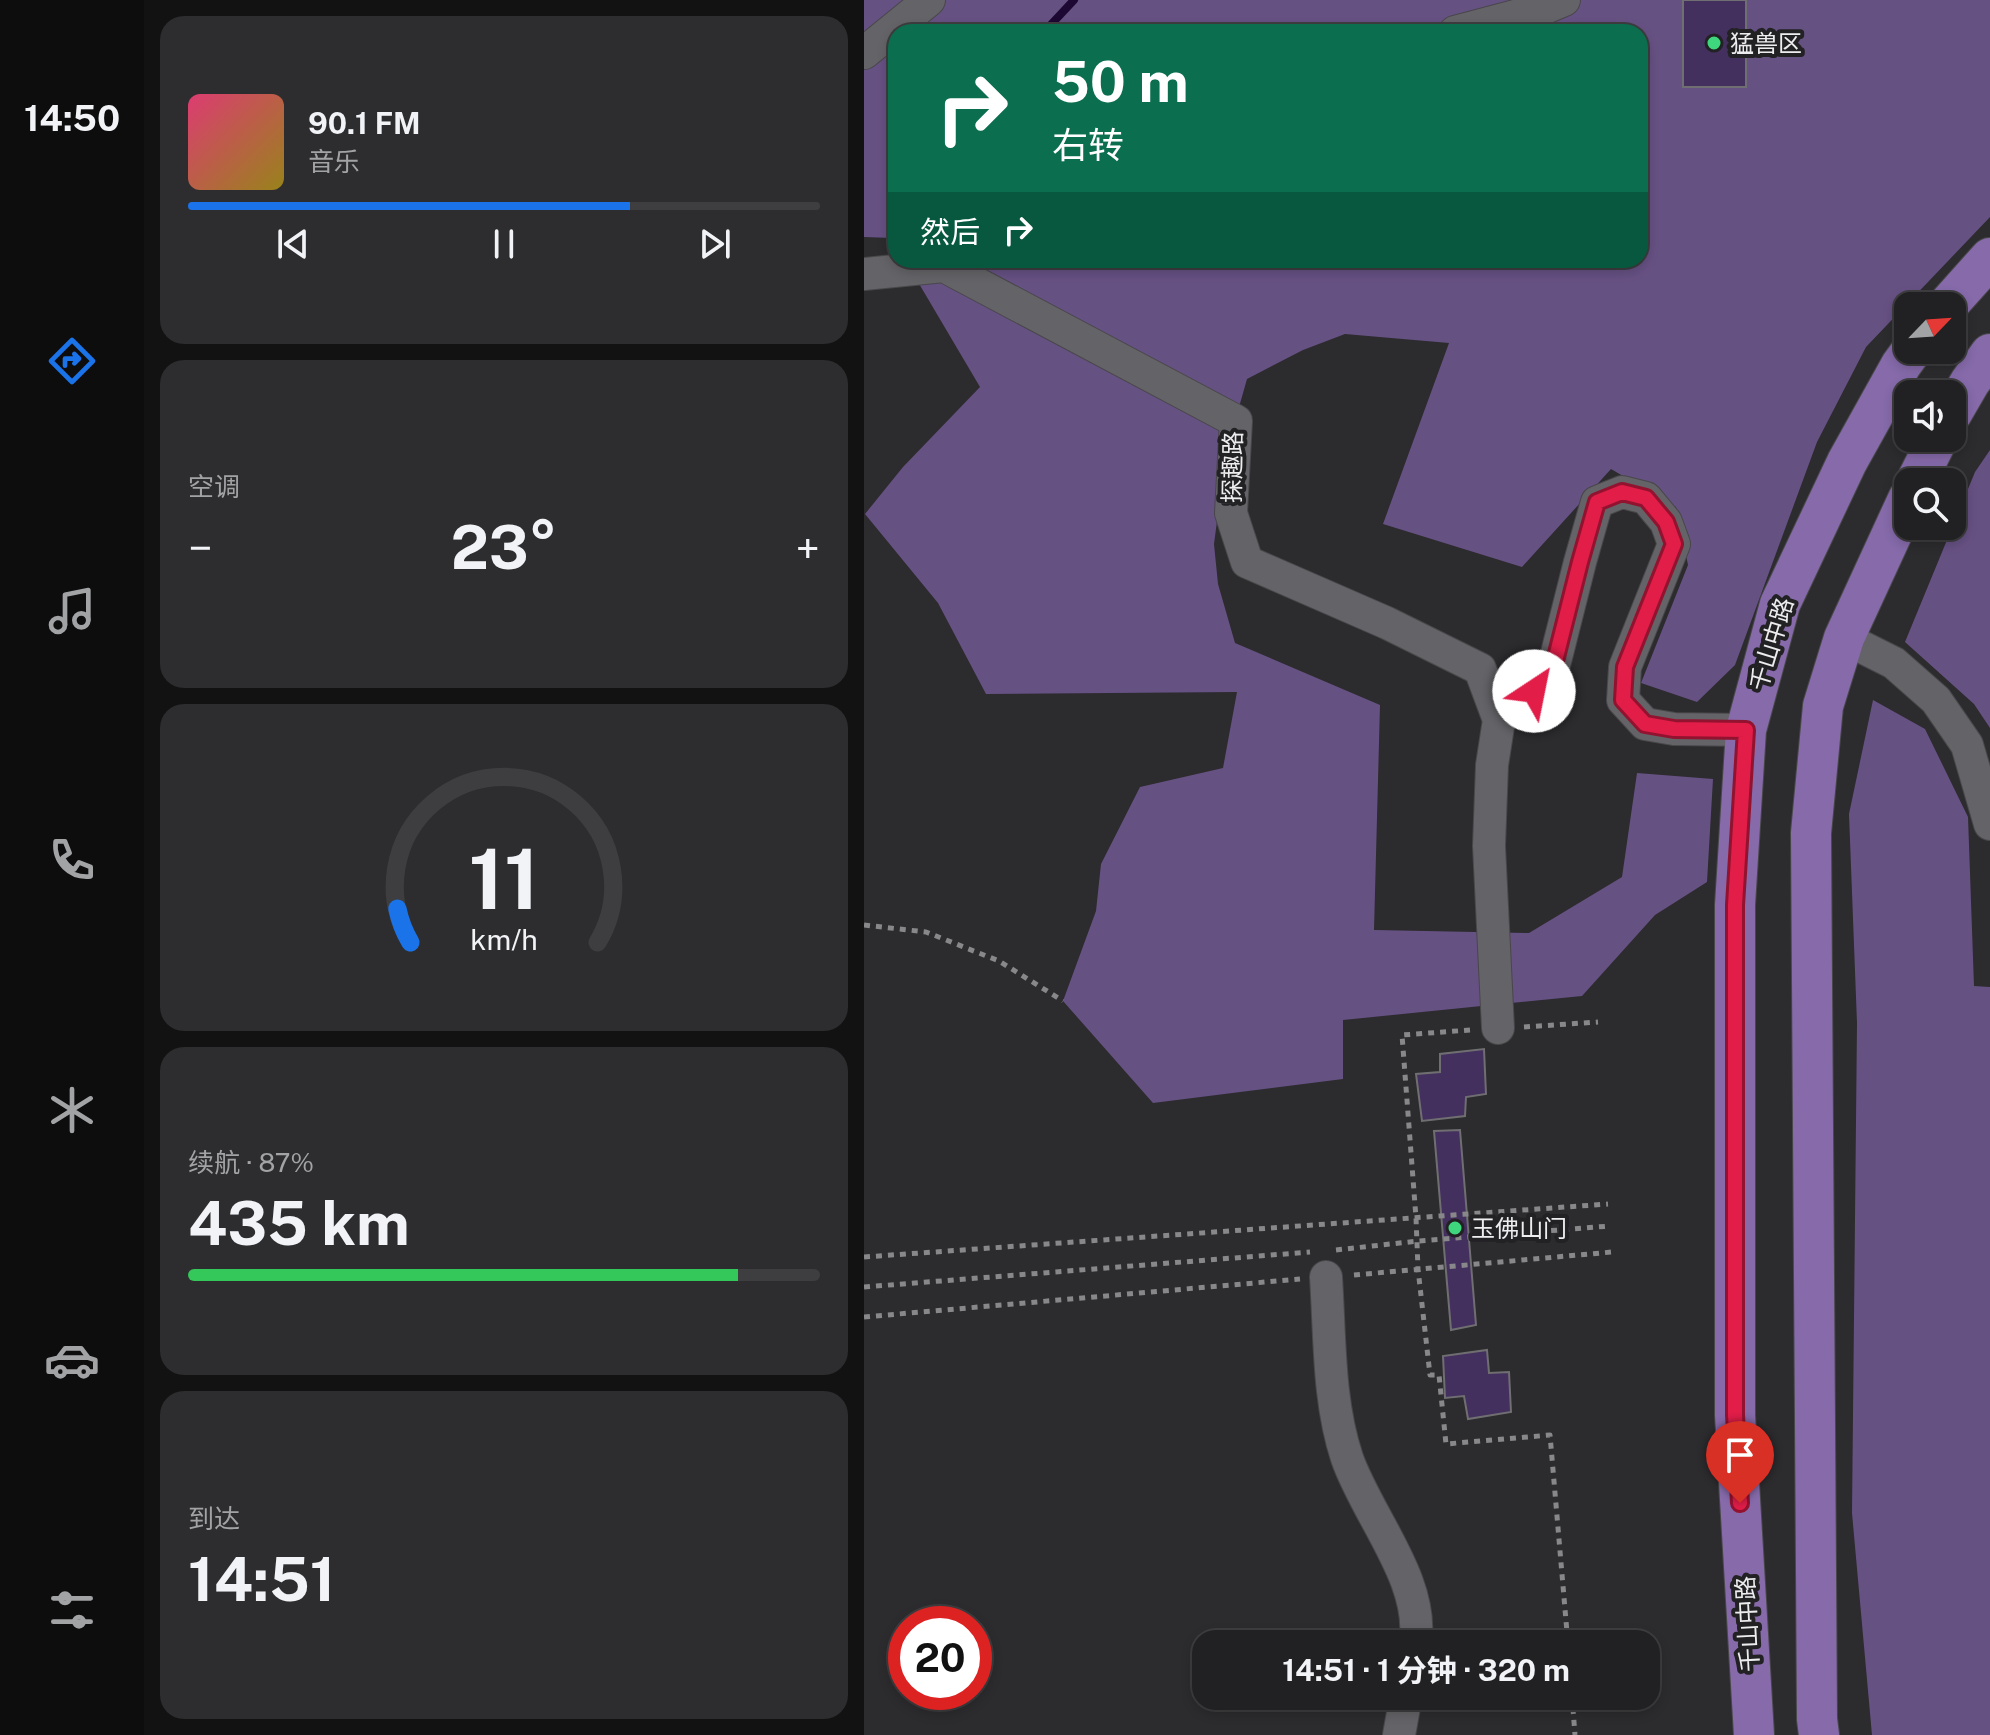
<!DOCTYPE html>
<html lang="zh">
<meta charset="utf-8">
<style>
:root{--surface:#212022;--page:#2d2d2f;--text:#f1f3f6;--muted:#a2a3a5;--line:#3e3e40;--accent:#1a73e8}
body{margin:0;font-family:"Public Sans","Noto Sans SC",sans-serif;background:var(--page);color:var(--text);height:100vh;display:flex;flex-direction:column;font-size:30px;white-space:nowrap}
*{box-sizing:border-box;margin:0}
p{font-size:26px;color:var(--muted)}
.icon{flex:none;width:44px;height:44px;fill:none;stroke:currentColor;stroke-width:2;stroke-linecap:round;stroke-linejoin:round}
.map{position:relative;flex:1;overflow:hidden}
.drawer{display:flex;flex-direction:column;gap:16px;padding:16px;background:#121213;width:720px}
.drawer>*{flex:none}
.hud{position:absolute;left:24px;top:24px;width:760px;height:244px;border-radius:24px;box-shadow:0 4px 12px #0003,0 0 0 2px var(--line);background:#0b6e4f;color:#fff;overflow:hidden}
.needle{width:52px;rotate:65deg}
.controls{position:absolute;left:1030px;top:292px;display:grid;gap:16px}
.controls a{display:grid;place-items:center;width:72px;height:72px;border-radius:16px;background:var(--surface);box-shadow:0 4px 12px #0003,0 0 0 2px var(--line);font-size:40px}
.speed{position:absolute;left:24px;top:1606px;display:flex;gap:16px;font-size:40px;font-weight:700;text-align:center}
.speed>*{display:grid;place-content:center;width:104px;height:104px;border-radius:50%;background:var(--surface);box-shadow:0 4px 12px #0003,0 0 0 2px var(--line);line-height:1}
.speed .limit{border:12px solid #d22;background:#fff;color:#111}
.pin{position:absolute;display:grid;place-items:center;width:68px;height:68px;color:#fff;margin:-82px -34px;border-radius:50% 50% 50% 0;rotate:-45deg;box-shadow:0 0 8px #0007}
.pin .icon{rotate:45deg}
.me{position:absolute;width:88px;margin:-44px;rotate:34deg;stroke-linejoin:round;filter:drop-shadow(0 0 6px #0008)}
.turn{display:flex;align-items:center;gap:28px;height:168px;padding:0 32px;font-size:36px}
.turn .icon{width:104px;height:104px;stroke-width:2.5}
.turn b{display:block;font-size:56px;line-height:68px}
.then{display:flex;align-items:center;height:76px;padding:0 32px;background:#0003;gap:16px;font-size:30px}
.big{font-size:60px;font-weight:700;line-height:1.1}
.drawer .widget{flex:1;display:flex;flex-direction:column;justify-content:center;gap:12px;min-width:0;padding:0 28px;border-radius:24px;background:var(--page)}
.drawer .dial{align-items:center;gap:0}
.dial svg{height:208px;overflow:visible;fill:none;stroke:var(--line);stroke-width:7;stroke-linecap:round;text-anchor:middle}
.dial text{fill:var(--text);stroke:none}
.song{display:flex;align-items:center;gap:24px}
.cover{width:96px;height:96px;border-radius:12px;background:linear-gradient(135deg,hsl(340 70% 55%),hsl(50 70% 35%))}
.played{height:8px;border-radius:4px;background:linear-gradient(90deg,var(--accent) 70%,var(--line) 70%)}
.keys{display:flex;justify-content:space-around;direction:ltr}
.heat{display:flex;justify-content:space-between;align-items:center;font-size:44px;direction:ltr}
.charge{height:12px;border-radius:6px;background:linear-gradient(90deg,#34c759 87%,var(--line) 0)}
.trip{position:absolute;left:328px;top:1630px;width:468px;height:80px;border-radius:24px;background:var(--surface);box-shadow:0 4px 12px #0003,0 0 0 2px var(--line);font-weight:700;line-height:80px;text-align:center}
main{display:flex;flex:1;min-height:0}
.tabs{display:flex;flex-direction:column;width:144px;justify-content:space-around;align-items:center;background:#0d0d0e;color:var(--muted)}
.tabs .icon{width:56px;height:56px}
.tabs .current{color:var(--accent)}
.tabs b{font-size:36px;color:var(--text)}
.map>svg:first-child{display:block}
</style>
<main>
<nav class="tabs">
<b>14:50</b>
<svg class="icon current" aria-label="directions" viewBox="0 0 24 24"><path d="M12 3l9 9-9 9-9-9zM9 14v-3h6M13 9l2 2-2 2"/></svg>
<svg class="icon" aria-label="music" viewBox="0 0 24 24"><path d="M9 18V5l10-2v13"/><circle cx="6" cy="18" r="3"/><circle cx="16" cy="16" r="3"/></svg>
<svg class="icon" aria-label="phone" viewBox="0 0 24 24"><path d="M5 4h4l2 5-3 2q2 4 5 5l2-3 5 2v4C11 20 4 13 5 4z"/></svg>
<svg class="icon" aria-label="climate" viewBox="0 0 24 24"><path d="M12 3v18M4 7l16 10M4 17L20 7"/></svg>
<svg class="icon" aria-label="car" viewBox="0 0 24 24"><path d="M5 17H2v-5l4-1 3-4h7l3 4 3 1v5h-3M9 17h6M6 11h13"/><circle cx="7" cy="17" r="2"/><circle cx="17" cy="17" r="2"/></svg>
<svg class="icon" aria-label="filters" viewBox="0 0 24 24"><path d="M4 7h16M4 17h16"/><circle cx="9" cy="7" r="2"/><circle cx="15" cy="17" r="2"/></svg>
</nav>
<section class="drawer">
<div class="widget">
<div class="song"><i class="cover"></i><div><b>90.1 FM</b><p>音乐</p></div></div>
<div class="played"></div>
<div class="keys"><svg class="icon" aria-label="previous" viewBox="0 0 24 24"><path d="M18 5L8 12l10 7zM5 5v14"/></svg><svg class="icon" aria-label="pause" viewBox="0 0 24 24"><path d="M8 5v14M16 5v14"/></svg><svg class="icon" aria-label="next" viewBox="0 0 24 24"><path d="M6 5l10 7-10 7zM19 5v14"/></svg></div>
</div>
<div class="widget"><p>空调</p>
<div class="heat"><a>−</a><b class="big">23°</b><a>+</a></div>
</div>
<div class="widget dial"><svg viewBox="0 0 100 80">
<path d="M14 69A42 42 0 1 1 86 69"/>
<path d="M14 69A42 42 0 0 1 9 56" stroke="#1a73e8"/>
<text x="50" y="56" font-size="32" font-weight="700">11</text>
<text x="50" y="72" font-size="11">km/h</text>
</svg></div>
<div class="widget"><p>续航 · 87%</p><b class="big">435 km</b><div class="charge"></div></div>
<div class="widget"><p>到达</p><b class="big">14:51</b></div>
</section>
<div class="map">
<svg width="1126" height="1735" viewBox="0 0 1126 1735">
<rect width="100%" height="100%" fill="#2c2b2e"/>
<path fill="#665183" d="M0 0H1126V217L1002 347 953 442 871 665 833 702 777 683 824 565 812 507 747 469 658 567 519 524 585 343 481 334 439 350 383 379 362 453 350 544 354 584 371 643 516 705 510 930 665 933 758 877 773 773 849 779 843 882 791 915 718 996 479 1020V1079L289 1103 199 1001 232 911 237 864 276 787 359 768 373 692 122 694 74 603 1 514 39 467 116 387 41 260H776V32H32V245L28 238 0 237Z
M1126 450V728L1110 704 1041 642 1111 472Z
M1009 700 1061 729 1104 817 1110 986 1126 987V1735H1008L988 1513 993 1023 985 814Z"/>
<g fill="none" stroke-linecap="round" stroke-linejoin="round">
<path stroke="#1d0733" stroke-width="8" d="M180 32 210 0"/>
</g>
<path fill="#44305f" stroke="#6f6e71" stroke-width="2" d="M819 0H882V87H819Z
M620 1049 622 1094 602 1097 601 1116 558 1121 552 1074 576 1072V1054Z
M596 1130 612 1325 587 1330 570 1131Z
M623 1350 625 1373 645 1372 647 1412 604 1419 600 1396 581 1398 579 1356Z"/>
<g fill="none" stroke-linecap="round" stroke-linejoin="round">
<g stroke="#48474a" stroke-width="34">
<path id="minor" d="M591 32 681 8 700 0
M0 53 65 0
M0 274 80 266 372 421 367 513 383 562 523 623 616 669 635 720
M980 638 1030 663 1072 700 1103 745 1126 824
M634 1028 625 846 628 765 635 720 687 677 716 562 733 502 758 492 782 498 802 522 810 544 761 667 759 700 781 724 810 729 882 730
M462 1277C466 1337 464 1401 483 1458 503 1516 562 1582 551 1644
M535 1735 542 1696"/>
</g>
<g stroke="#48474a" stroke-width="42">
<path id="major" d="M1083 306 1126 258
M1088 413 1106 382 1126 354
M1052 482 1074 438
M890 1735 871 1415V905L882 730 916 604 983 462 1037 365 1048 350
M955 1735 953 1719 947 833 959 706 980 638 1044 499"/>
</g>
<path stroke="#88878a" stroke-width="5" stroke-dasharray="6 6" stroke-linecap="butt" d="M0 925 62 932 135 961 199 1001
M660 1027 734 1022
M606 1030 538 1035 552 1218 554 1269 566 1375H575L582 1444 686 1435 704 1644
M472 1250 554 1241 746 1226
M0 1257 744 1204
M490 1275 748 1252
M0 1287 446 1252
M0 1317 436 1279
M708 1696 711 1735"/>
<use href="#minor" stroke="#646367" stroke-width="32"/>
<use href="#major" stroke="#866aaa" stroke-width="40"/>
</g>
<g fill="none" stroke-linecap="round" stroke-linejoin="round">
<g stroke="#92132f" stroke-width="20">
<path id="route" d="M670 691 687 677 716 562 733 502 758 492 782 498 802 522 810 544 761 667 759 700 781 724 810 729 882 730 871 905V1415L876 1503"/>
</g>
<use href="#route" stroke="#e11d48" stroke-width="14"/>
</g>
<g fill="#3fd77d" stroke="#222124" stroke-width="3">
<circle cx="850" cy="43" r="8"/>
<circle cx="591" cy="1228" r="8"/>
</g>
<g text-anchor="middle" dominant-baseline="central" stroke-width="8" stroke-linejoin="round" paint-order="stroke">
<g font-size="24" fill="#edecee" stroke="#222124" text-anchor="start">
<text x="866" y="43">猛兽区</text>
<text x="607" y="1228">玉佛山门</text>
</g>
<g font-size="24" fill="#edecee" stroke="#222124">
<text transform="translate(368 467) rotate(-89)">探趣路</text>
<text transform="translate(907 644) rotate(-73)">千山中路</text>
<text transform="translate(883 1624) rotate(-93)">千山中路</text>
</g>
</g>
</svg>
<div class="controls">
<a><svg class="needle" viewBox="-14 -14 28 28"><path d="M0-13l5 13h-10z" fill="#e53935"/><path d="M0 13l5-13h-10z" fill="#a2a3a5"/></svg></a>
<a><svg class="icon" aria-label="sound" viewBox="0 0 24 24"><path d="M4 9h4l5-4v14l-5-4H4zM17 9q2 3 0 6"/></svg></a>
<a><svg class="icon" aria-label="search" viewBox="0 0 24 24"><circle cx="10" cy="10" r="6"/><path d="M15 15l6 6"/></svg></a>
</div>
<div class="speed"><div class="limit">20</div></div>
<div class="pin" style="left:876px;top:1503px;background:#d93025"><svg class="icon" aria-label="arrive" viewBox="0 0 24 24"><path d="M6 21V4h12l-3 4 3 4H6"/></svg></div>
<svg class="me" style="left:670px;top:691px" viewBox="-20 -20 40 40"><circle r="19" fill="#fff"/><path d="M0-13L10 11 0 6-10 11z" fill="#e11d48"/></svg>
<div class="trip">14:51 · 1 分钟 · 320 m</div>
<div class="hud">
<div class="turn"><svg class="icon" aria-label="right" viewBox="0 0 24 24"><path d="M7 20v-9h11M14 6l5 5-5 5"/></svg><div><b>50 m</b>右转</div></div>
<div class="then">然后<svg class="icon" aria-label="right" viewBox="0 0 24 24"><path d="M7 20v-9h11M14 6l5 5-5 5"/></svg></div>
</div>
</div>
</main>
